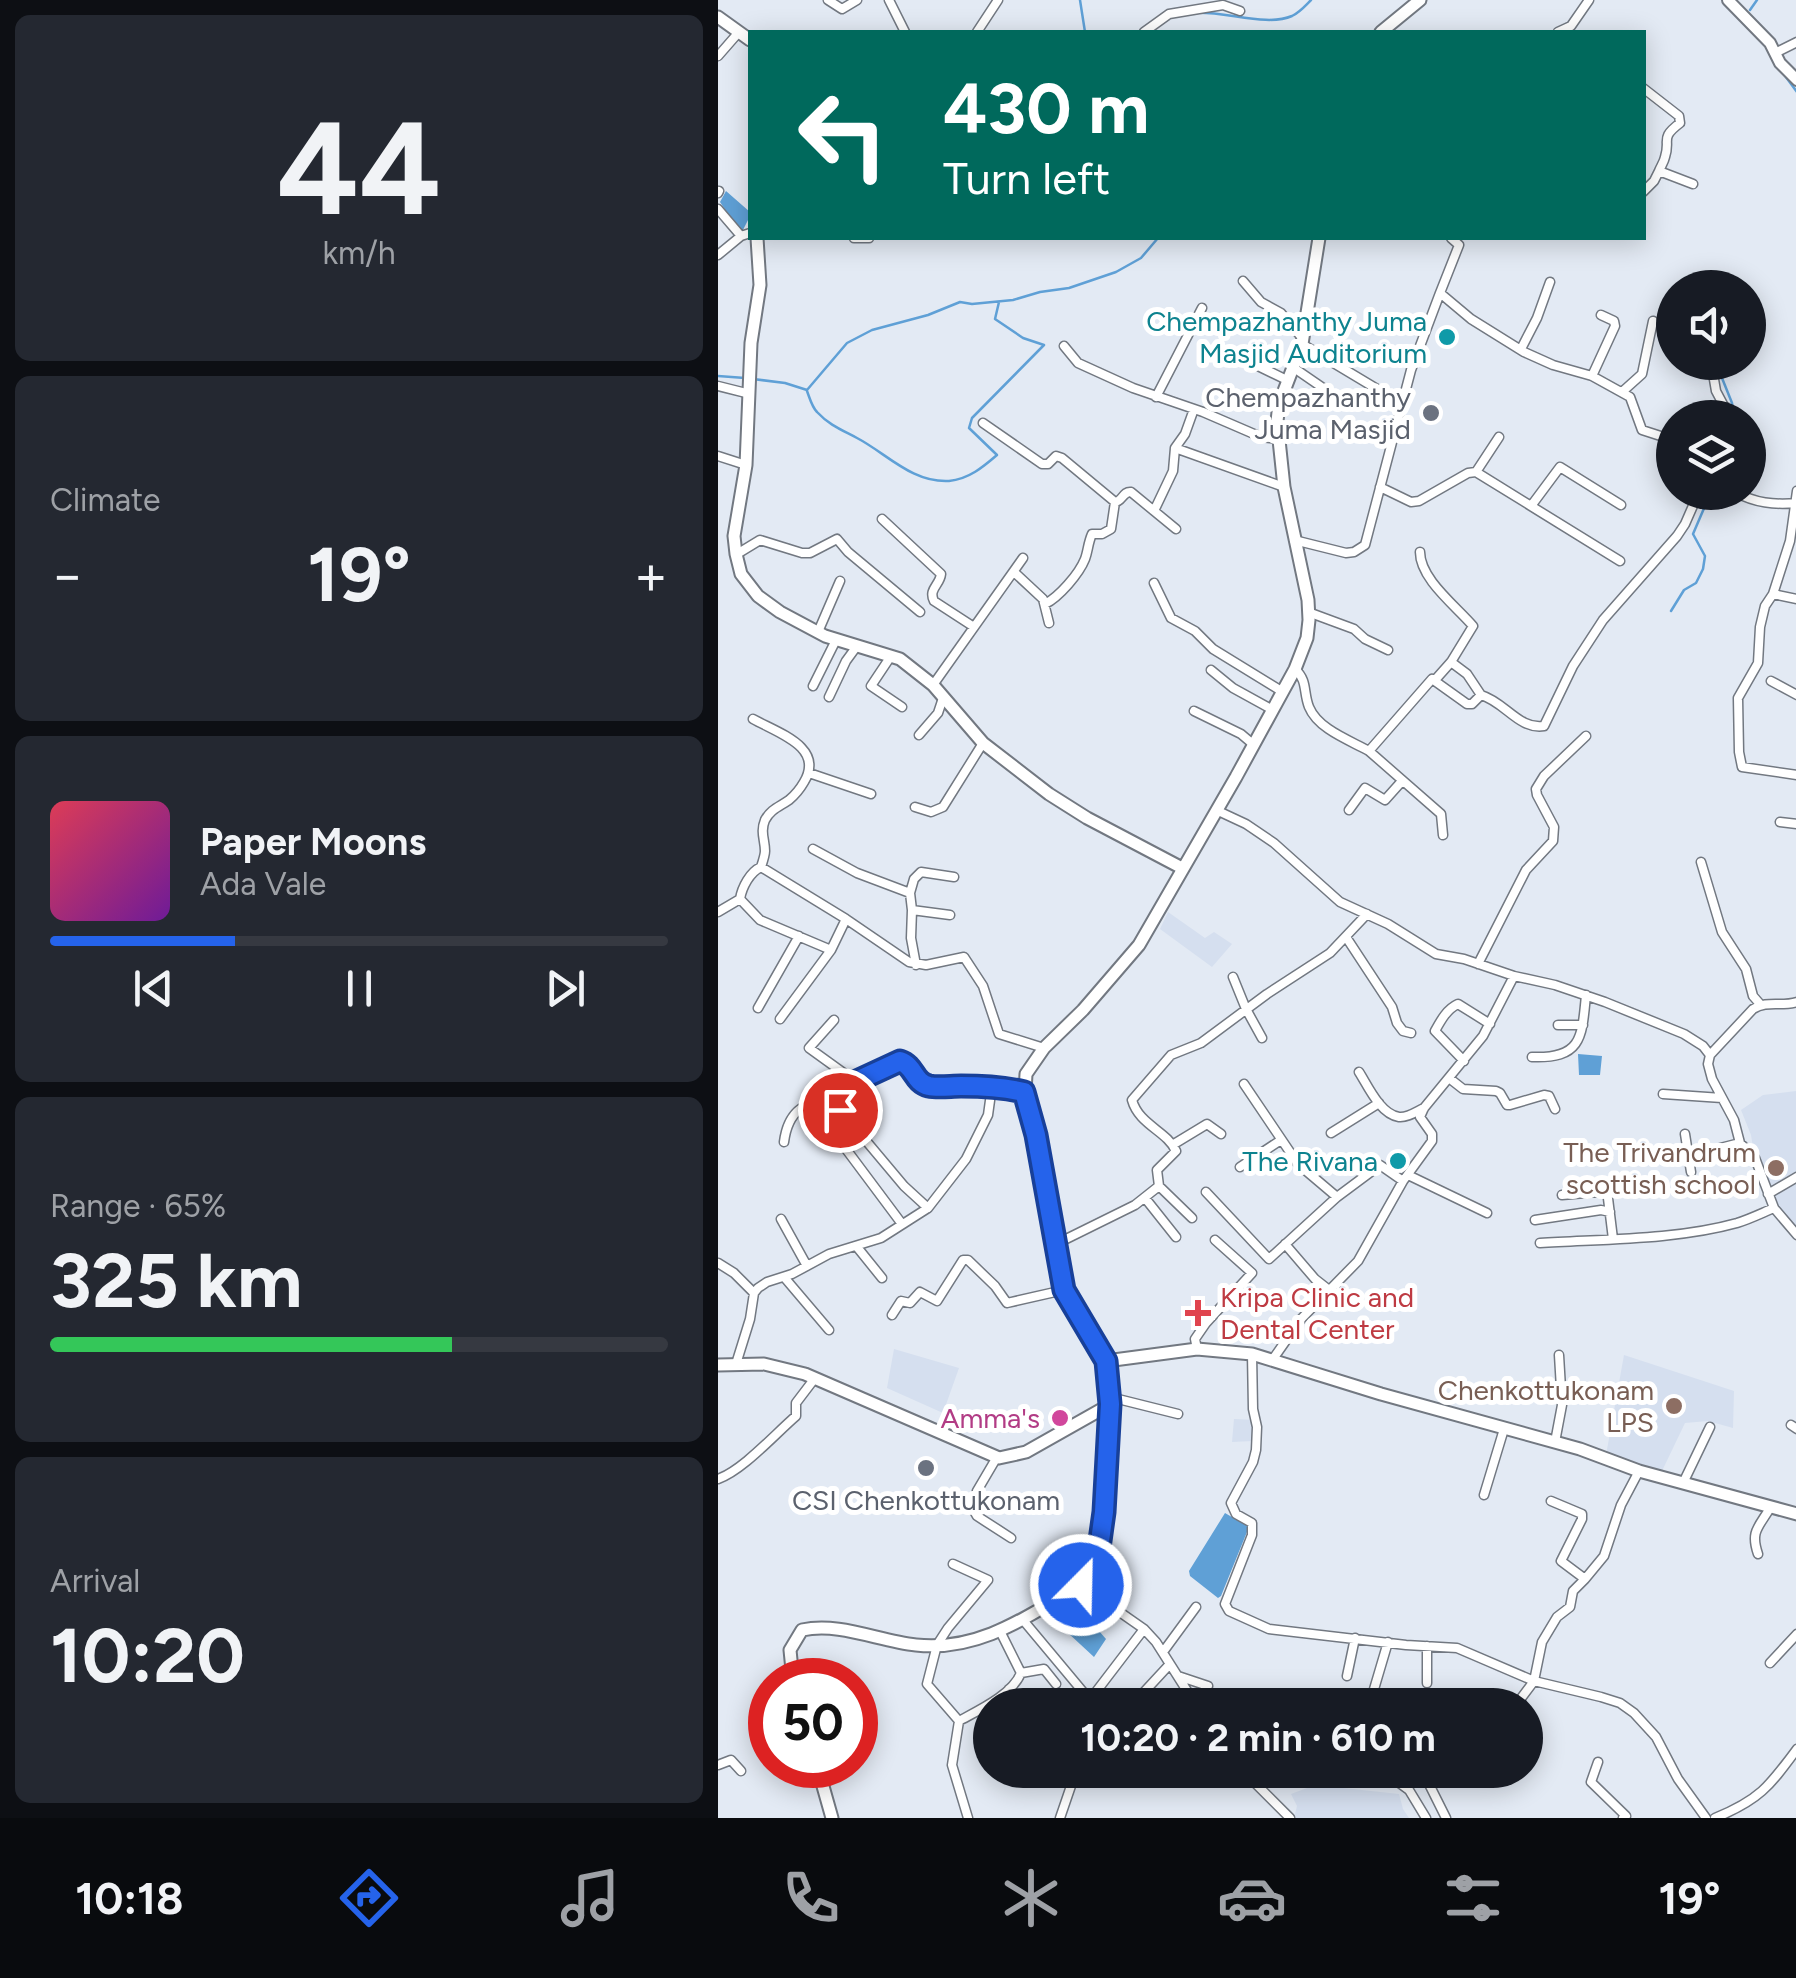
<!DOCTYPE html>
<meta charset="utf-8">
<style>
:root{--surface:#171b24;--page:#242831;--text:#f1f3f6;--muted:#9ea1a6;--line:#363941;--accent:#2563eb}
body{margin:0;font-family:Figtree,sans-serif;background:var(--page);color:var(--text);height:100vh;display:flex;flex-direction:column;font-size:38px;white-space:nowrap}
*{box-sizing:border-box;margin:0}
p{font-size:32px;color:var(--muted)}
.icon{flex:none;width:55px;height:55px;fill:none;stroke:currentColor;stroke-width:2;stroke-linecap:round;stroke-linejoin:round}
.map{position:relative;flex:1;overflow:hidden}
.details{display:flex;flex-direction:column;gap:15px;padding:15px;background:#0d0f14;width:718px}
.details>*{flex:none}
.hud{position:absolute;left:30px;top:30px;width:898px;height:210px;border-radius:0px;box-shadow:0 5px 25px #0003;background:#00695c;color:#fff;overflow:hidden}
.buttons{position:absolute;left:938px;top:270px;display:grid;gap:20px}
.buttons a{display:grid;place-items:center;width:110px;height:110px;border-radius:50%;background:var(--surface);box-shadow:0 5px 25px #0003;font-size:50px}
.speed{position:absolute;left:30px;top:1658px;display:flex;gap:20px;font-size:50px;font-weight:700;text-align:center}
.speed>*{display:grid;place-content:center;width:130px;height:130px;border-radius:50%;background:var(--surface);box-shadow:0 5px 25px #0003;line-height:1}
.speed .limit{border:15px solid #d22;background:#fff;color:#111}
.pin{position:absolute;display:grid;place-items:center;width:85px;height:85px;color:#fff;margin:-42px;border:5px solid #fff;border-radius:50%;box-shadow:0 2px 10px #0007}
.me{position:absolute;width:110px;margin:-55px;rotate:23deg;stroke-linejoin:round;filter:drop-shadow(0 0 8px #0008)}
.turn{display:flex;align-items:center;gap:35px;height:210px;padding:0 30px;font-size:45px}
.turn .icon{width:130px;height:130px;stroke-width:2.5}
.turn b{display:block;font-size:70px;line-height:85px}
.big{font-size:75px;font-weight:700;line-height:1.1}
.details .widget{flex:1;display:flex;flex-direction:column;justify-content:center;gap:15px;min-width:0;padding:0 35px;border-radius:15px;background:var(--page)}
.details .dial{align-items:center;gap:0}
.dial b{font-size:130px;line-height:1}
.song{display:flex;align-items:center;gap:30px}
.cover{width:120px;height:120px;border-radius:15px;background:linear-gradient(135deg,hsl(350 70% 55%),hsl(280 70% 35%))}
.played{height:10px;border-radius:5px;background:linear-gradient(90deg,var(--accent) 30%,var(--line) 30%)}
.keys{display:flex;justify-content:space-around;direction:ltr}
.heat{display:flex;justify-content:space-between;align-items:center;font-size:55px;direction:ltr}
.charge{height:15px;border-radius:8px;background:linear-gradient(90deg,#34c759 65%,var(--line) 0)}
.trip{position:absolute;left:255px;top:1688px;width:570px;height:100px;border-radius:50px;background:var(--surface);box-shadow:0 5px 25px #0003;font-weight:700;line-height:100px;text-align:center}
.tabs{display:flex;height:160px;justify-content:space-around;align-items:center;background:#090b0e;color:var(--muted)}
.tabs .icon{width:70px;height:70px}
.tabs .current{color:var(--accent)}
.tabs b{font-size:45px;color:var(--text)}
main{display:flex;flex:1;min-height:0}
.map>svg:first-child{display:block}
</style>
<main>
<section class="details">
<div class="widget dial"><b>44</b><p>km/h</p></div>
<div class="widget"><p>Climate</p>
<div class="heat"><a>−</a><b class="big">19°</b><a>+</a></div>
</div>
<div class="widget">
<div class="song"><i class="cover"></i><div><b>Paper Moons</b><p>Ada Vale</p></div></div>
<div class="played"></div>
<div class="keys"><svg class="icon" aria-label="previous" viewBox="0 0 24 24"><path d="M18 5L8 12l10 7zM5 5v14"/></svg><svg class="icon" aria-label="pause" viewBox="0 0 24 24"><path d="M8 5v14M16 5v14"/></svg><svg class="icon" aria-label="next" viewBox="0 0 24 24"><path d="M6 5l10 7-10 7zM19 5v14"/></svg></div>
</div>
<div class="widget"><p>Range · 65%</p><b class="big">325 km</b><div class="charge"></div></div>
<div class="widget"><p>Arrival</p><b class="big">10:20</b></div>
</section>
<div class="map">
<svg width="1079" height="1818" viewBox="0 0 1079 1818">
<rect width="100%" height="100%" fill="#e3eaf4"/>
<path fill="#d5dfef" d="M450 912 487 938 496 932 514 944 494 967 442 929Z
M1078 1091V1232L1053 1201 1040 1178 1033 1135 1023 1110 1045 1095Z
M176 1349 241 1368 225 1413 169 1388Z
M906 1355 1016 1391 1015 1428 990 1421 967 1423 944 1471 888 1455Z
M516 1419 538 1420 535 1441 514 1442Z
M597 1785 681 1794 685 1809 691 1818H576L579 1806 573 1794Z"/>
<path fill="#5fa0d6" d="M8 191 32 212V216L23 234 2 202Z
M860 1054 884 1056 882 1075H861Z
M507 1513 531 1527 503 1596 500 1598 472 1576 471 1571Z
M350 1622 374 1623 388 1639 376 1657 349 1632Z"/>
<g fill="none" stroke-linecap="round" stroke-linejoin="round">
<path stroke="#5fa0d6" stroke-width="2.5" d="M362 0 367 32
M1032 10 1039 0
M477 13C507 11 549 27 574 16 582 12 587 6 593 0
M1062 69 1079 92
M1002 373 1014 403 1016 418
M0 376 27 378
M35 379 67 383 89 390 129 343 154 330 210 315 242 302 254 304 295 300 322 292 351 288 398 272 423 258 440 238
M89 391C92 399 94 407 99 412 111 425 124 430 139 438 168 453 194 483 231 481 251 479 265 467 279 455L251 428 254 418 326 345 305 338 277 319 281 302
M953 611 966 590 978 583 985 569 987 556 975 534 993 492"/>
<g stroke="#727881" stroke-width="11">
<path id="minor" d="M110 0 124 9 139 0
M171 0 187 32
M259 32 280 0
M426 32 451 14 505 5 522 11
M840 32 853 26 871 0
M1057 53 1079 42
M0 56 21 32
M925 88 961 116 962 123C941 139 953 139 947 157 946 162 943 166 941 171L975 184
M925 192 936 181 941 171
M0 193 1 191
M0 209 23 236
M136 238H151
M0 255 23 236 32 233
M525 281 543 302 563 313 585 339
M722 293 741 245 733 238
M584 344 684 404
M346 346 360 363 415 388 485 412 543 437 561 439
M803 349 819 318 832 282
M511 352 571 381
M993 362 998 391 1007 408 1008 418
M576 368 608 390
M874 376 897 326 896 321 883 315
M0 386 32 394
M904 392 924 374 935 321
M438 397 484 308
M265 423 324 464H330L338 456 344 458 397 502C404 502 405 491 413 492L458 529
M457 448 566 487
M0 456 28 465
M758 472 781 437
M662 487 693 502 701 501 750 473 758 472 902 561
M1079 491 1072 541 1055 594 1047 606 1042 627 1040 663 1020 698 1021 752 1024 767 1079 775
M1017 492C1037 503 1056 505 1079 503
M813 506 842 467 903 505
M436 511 455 471 457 448 467 434 476 409
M164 519 223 574C222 585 210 589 216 601L256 627
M576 540 628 553 636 552 647 545 693 370 722 293 753 319 806 352 835 365 874 376 912 397 924 430 955 440
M702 552C702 579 738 606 755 626L733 662 717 680
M19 554 42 540 84 553H92L119 539 130 552 202 612
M296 572 325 599 331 623
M436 583 453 618 477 631 495 649 565 692
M1055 594 1079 599
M327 604C341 597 361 574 367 559 370 551 370 543 374 534H384L393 529 397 502
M590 612 636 629 647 639 670 650
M100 632 122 581
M173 656 153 686 184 707
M733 662 749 674 763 695
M577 669C590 681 585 692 591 707 600 729 631 740 651 751L714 679 749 704H754L763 695C787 702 801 730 826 726L855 666 885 620 959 536 967 524 981 492
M493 670 515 688 555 710
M1053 681 1079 695
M215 685 305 558
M95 686 118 640
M111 697 128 661 139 646
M476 711 523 734 536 745
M35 719C60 733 107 747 86 782 82 789 77 795 71 800 61 807 53 809 47 820 42 832 47 840 47 851 47 854 44 864 43 867 32 872 24 887 22 899L42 920 113 950
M201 735 220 713 225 698
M651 751 723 814 725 835
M91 773 153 794
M197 807 213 812 225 807 265 743
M498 810 528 824 556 843 622 902 670 924 718 954 746 959 796 976 837 985 887 1002 966 1034 985 1046 992 1055
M631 810 647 788 667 800 684 781
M1062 822 1079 824
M95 849 139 873 192 893
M983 862 1004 932 1028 969 1035 996 1042 1004
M43 867 128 919 191 962 208 965 246 957 265 986 281 1034 326 1048
M194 910 232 915
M0 912 22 899
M628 937 674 1007 679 1023 685 1031 693 1033
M760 964 808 870 835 841 836 827 819 795 818 789 826 776 868 736
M198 965 193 938 194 910 192 893 196 879 203 872 236 877
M515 977 528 1009 544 1038
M1079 1002C1063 1007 1049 1000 1035 1009L992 1055 990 1064 994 1079 1016 1120 1022 1143 1037 1158 1056 1208 1079 1235
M40 1008 81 936
M62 1019 113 950 128 919
M116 1020 91 1048 127 1074V1086L117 1099 118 1105 186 1186 210 1208
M840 1025H865
M814 1057C864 1059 864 1037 868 995
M746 1061 717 1031C723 1020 729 1009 740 1004L772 1024
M641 1072C650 1086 662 1114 681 1117 690 1118 699 1111 706 1108
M731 1078 745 1089 778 1091 782 1093 789 1105H792L826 1095 831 1096 837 1109
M526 1084 580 1164 619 1197 662 1165 685 1181
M127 1086 182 1061 189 1062 198 1079 212 1086H274L307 1092
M945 1094 1004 1098
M116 1133 184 1224
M613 1133 661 1103
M967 1134 973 1172
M66 1142C70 1111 87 1099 118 1101
M456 1144 489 1124 503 1134
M971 1156 1022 1143
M522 1167 563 1140
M690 1175 769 1213
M888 1182 895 1239
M441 1186 474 1218
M488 1192 551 1259 619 1197
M1050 1194 1079 1177
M844 1195 891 1191
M427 1198 458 1237
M63 1219 89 1266
M817 1220 883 1210 892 1212
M822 1243C885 1239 958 1240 1019 1223 1032 1219 1044 1213 1056 1208
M338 1244 417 1205 441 1186 439 1170 458 1151C449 1131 421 1125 414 1100L453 1055 483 1043 549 994 612 953 649 914
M567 1244 597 1279 611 1290
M139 1247 164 1278
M0 1263 16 1273 36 1293
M66 1277 111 1330
M174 1315 183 1301 192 1303 202 1292 219 1301 245 1260H250L277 1286 289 1303 346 1290
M479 1349 477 1339 488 1323 534 1273 497 1240
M534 1354 535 1409 539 1427 538 1450 535 1462 513 1503 518 1514 534 1523V1535L507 1604 511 1611 551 1629 688 1645 739 1648 816 1681 824 1642 839 1617 852 1607 855 1591 867 1579 843 1561 864 1519V1514L833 1501
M555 1359 583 1319 640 1261 685 1181 714 1141V1134L702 1117 706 1108 765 1036 796 976
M18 1364 32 1319 36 1293 40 1288 49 1282 74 1274 111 1254 163 1238 210 1208 248 1159 270 1115 274 1086
M392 1397 460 1414
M1073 1425 1079 1429
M837 1442 844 1405 841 1355
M279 1457 259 1491 255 1509 259 1516 293 1538
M0 1479C25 1470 56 1435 78 1416V1403L97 1378
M966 1481 992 1427
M766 1495 786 1429
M1040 1554C1032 1531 1041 1527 1052 1508
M235 1564 270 1580 230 1628 219 1645 209 1684 241 1721 234 1765 250 1818
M867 1579 886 1556 903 1505 921 1471
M363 1585 426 1629 438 1642 478 1705
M305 1620 376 1705
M445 1652 478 1607
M1052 1663 1079 1634
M303 1673 326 1669 338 1684
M460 1676 490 1686
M629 1676 637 1638
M709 1683V1646
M291 1689 311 1705
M654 1696 670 1642
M371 1701 426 1629
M414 1705 452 1664
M798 1705 816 1681 883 1697 902 1703 916 1713 938 1737 960 1779 988 1818
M241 1721C261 1710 294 1695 303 1673L282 1631
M880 1762 873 1782 908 1816 905 1818
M0 1765 13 1760 23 1771
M342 1770 355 1780
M452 1770 457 1774
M524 1770 572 1818
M723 1770 709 1780 728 1818
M536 1782 563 1775 604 1773 651 1781 680 1782 691 1790 708 1818
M342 1818 355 1780 363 1770
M997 1818C1041 1800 1051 1787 1079 1749"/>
</g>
<g stroke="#727881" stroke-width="14">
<path id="tertiary" d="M1010 0 1052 43 1062 63 1079 80"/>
</g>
<g stroke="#727881" stroke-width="15">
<path id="secondary" d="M0 17 32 40
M663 32 702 0
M39 238 42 285 33 343 28 465 16 536 18 554 23 574 40 596 62 612 107 636 182 659 215 685 265 743 331 794 369 818 464 868
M388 1361 479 1349 534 1354 663 1394 862 1449 921 1471 1079 1514
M0 1365 46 1364 87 1374 281 1458 308 1452 393 1404
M75 1680 72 1650 84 1630C122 1622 160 1641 198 1645 262 1652 311 1615 363 1585L369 1578 380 1555 386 1512 393 1404 388 1361 346 1290 318 1135 307 1092 308 1074 326 1048 365 1010 421 945 518 777 577 669 589 638 591 620 590 600 566 487 559 421 561 404 584 344 601 238
M99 1765 114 1818"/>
</g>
<use href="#minor" stroke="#fff" stroke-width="8"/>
<use href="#tertiary" stroke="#fff" stroke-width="10"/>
<use href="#secondary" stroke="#fff" stroke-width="11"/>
</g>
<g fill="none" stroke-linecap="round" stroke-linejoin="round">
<g stroke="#184099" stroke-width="25">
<path id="route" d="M122 1110 117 1100 128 1086 182 1061C197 1066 195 1082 211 1086 220 1088 233 1086 243 1086 265 1086 285 1087 306 1092L318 1135 346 1290 388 1361 392 1404 386 1512 380 1555 369 1578 363 1585"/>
</g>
<use href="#route" stroke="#2563eb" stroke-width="18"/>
</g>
<g fill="#0f9aa8" stroke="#fff" stroke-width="4">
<circle cx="729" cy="337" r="10"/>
<circle cx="680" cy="1161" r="10"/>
</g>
<g fill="#6b7280" stroke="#fff" stroke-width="4">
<circle cx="713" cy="413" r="10"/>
<circle cx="208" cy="1468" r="10"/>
</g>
<g fill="#8d6e63" stroke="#fff" stroke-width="4">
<circle cx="1058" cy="1168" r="10"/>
<circle cx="956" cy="1406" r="10"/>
</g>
<path fill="#e0444e" stroke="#fff" stroke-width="4" d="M475 1298h10v10h10v10h-10v10h-10v-10h-10v-10h10z"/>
<circle fill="#d1479c" stroke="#fff" stroke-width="4" cx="342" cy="1418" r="10"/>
<g text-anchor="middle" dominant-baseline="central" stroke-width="10" stroke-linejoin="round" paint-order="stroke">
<g font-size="28" fill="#0d838f" stroke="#fff" text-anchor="end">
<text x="709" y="321">Chempazhanthy Juma<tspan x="709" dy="32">Masjid Auditorium</tspan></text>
<text x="660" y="1161">The Rivana</text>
</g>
<g font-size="28" fill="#5b616d" stroke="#fff" text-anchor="end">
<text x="693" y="397">Chempazhanthy<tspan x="693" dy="32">Juma Masjid</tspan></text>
<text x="208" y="1500" text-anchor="middle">CSI Chenkottukonam</text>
</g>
<g font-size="28" fill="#785e54" stroke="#fff" text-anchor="end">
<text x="1038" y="1152">The Trivandrum<tspan x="1038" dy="32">scottish school</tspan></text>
<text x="936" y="1390">Chenkottukonam<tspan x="936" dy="32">LPS</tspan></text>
</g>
<g font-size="28" fill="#be3a42" stroke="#fff" text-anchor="start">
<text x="502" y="1297">Kripa Clinic and<tspan x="502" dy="32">Dental Center</tspan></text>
</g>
<g font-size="28" fill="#b23c85" stroke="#fff" text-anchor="end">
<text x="322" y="1418">Amma's</text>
</g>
</g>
</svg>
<div class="buttons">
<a><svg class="icon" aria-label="sound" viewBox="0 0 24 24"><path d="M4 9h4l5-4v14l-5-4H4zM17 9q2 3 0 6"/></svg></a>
<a><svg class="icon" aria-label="layers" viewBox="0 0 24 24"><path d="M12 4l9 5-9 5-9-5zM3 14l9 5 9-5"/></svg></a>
</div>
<div class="speed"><div class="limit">50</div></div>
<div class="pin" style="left:122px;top:1110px;background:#d93025"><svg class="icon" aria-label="arrive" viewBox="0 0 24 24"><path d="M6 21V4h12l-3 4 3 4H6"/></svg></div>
<svg class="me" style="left:363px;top:1585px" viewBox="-20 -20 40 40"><circle r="17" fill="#2563eb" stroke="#fff" stroke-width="3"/><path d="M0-11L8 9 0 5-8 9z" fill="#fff"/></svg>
<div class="trip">10:20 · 2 min · 610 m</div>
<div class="hud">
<div class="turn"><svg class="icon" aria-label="left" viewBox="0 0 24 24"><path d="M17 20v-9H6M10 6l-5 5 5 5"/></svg><div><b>430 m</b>Turn left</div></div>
</div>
</div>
</main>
<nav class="tabs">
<b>10:18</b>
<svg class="icon current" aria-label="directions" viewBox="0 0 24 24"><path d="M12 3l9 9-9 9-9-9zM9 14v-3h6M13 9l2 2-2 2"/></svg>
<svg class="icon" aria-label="music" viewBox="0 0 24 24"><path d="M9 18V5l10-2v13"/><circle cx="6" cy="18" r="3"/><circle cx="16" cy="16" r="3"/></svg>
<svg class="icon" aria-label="phone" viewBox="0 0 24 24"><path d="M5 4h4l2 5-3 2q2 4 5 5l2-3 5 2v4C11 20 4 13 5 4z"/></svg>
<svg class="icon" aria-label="climate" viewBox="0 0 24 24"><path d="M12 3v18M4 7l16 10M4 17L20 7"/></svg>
<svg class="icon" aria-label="car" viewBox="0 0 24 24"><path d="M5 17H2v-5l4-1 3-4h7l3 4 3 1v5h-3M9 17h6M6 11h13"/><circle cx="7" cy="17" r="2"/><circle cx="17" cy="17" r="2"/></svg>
<svg class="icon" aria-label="filters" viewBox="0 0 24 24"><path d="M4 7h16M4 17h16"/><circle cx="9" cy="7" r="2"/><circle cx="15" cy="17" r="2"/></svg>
<b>19°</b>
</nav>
